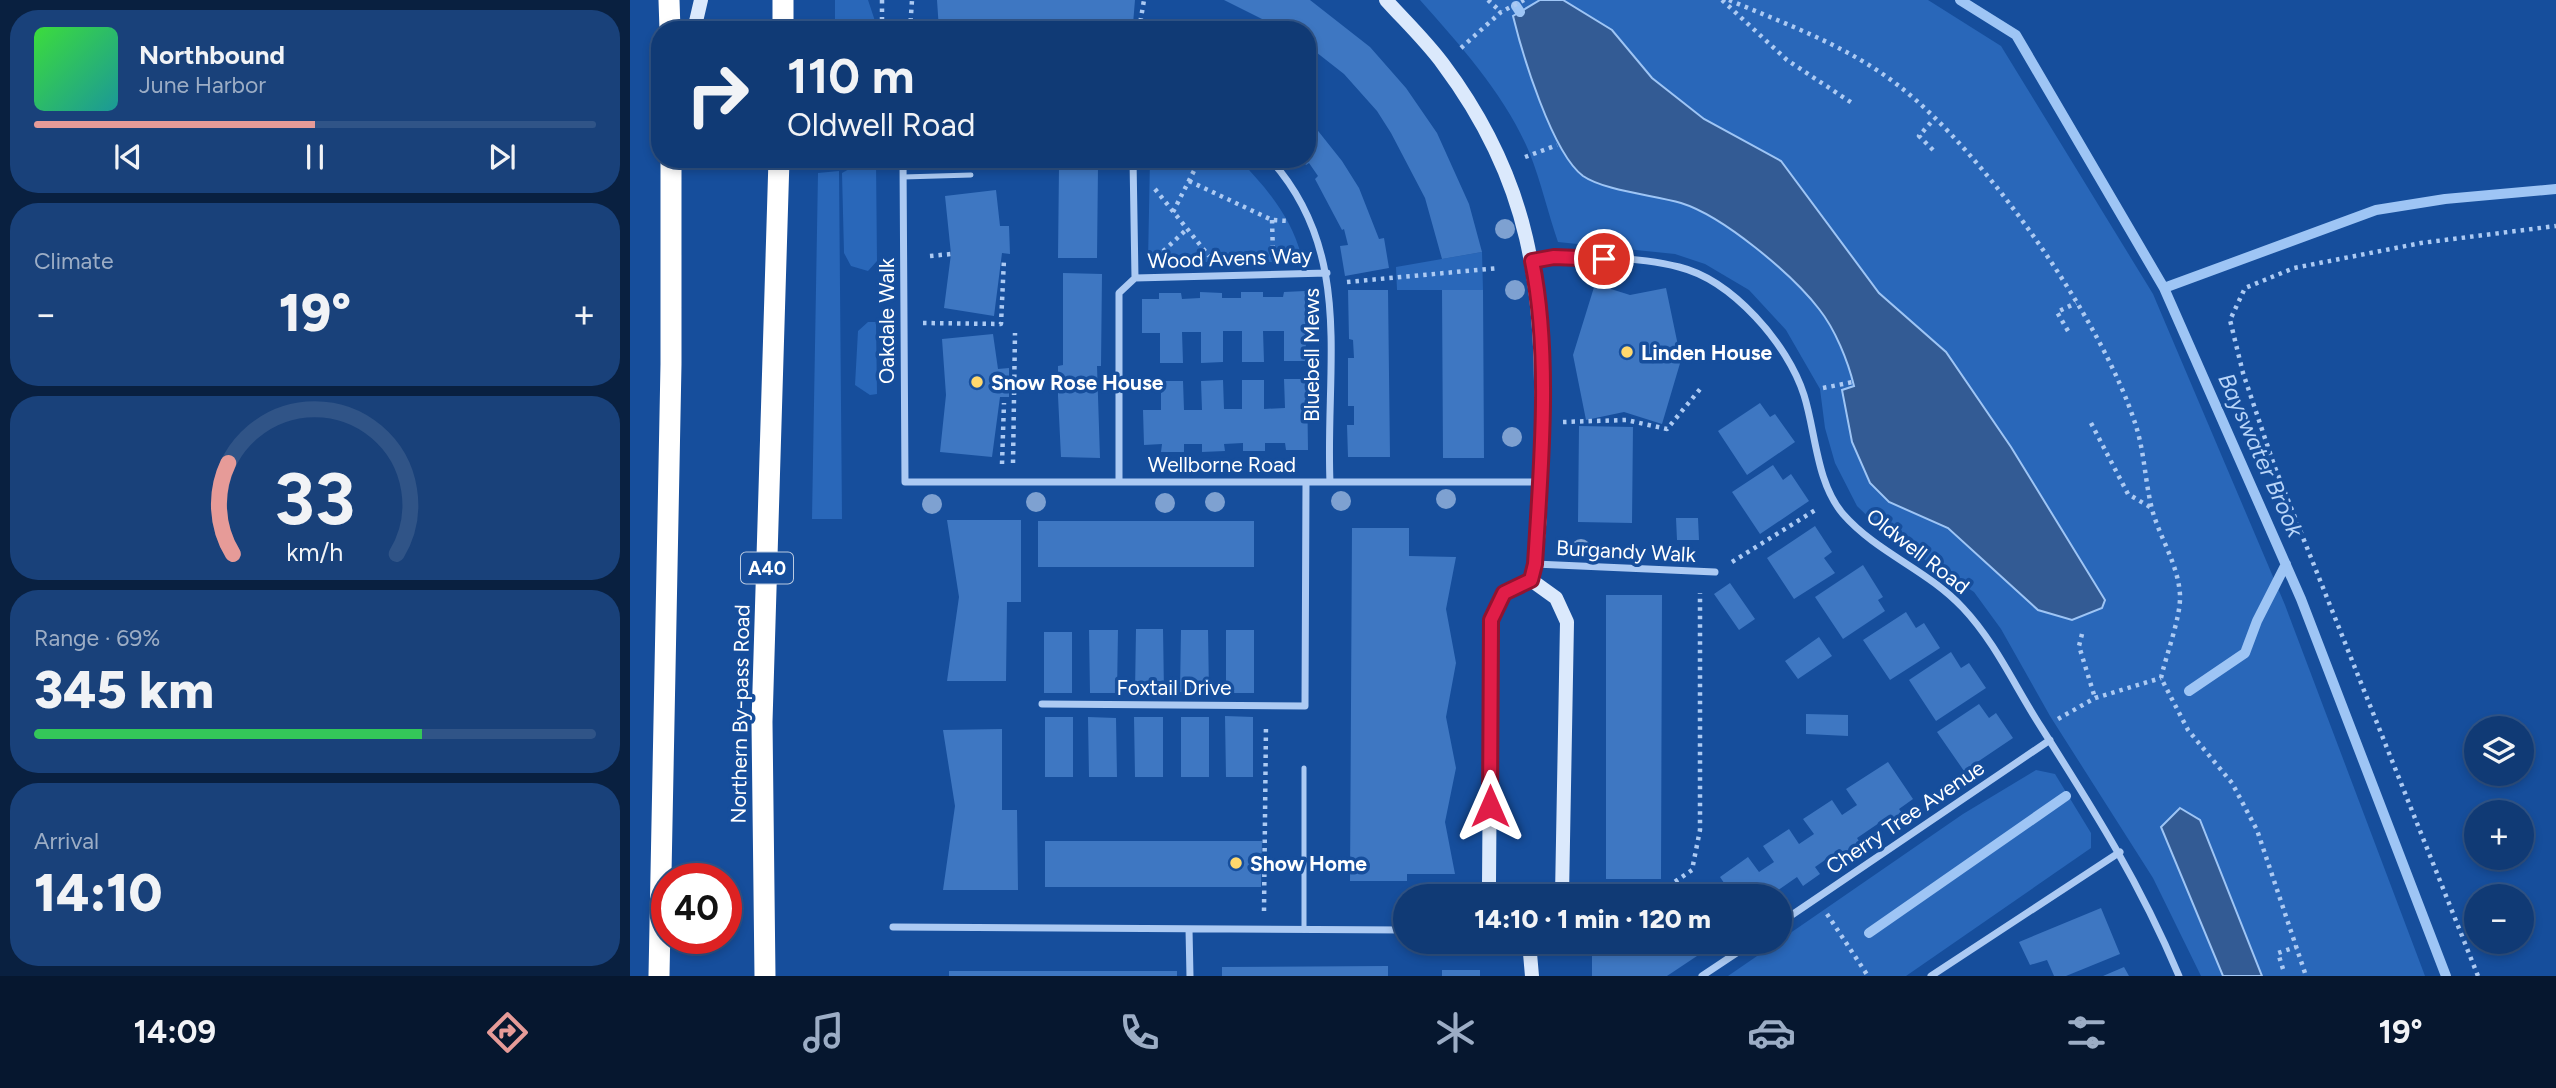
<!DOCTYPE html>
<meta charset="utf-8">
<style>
:root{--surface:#103a75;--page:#19417a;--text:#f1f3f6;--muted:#9cadc5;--line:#305487;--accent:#e69b98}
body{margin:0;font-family:Figtree,sans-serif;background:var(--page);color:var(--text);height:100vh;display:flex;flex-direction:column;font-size:26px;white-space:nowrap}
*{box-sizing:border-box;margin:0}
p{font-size:23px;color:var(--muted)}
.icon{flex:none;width:38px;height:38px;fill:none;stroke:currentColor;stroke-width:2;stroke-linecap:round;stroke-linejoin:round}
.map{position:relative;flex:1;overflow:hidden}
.sheet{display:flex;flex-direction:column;gap:10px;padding:10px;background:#092040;width:630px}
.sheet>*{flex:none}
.top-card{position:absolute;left:21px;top:21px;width:665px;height:147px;border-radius:28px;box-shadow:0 4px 10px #0003,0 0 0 2px var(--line);background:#103a75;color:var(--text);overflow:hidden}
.fabs{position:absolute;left:1834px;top:716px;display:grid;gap:14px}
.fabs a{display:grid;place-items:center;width:70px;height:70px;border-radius:50%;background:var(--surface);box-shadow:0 4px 10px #0003,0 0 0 2px var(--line);font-size:35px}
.speed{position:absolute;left:21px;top:863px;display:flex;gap:14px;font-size:35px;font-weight:700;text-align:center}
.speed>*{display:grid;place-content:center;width:91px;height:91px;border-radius:50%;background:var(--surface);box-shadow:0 4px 10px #0003,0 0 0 2px var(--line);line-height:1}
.speed .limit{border:10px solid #d22;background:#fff;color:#111}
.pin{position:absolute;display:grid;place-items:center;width:60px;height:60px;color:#fff;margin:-30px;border:4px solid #fff;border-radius:50%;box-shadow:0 2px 7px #0007}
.me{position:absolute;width:77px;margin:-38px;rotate:0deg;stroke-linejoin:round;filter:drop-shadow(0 0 5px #0008)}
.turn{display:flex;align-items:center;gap:24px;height:147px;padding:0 21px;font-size:32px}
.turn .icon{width:91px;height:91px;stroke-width:2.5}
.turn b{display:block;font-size:49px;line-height:60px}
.big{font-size:52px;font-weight:800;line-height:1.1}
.sheet .tile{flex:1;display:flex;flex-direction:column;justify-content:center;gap:10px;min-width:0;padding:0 24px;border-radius:28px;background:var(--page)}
.sheet .dial{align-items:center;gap:0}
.dial svg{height:182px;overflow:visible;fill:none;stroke:var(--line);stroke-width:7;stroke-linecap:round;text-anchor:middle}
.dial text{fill:var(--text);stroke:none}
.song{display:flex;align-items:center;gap:21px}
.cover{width:84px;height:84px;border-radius:10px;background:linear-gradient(135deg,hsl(120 70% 55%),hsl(180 70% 35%))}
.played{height:7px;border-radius:4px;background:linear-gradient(90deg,var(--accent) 50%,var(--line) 50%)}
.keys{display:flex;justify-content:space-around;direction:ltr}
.heat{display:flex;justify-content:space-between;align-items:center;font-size:38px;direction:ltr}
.charge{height:10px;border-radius:5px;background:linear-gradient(90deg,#34c759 69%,var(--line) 0)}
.trip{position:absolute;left:763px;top:884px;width:399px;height:70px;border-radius:35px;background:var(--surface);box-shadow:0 4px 10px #0003,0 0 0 2px var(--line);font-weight:800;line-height:70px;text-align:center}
.tabs{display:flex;height:112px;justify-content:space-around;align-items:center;background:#06172f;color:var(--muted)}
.tabs .icon{width:49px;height:49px}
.tabs .on{color:var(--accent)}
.tabs b{font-size:32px;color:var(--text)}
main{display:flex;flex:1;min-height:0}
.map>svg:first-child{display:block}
</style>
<main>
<section class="sheet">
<div class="tile">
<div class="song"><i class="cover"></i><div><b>Northbound</b><p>June Harbor</p></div></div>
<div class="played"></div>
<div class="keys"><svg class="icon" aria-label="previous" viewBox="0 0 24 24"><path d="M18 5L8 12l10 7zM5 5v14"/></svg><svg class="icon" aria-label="pause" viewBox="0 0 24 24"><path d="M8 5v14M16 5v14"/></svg><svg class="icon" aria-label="next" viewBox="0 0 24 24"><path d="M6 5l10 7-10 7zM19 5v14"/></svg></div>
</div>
<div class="tile"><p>Climate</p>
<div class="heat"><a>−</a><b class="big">19°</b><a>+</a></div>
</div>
<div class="tile dial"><svg viewBox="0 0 100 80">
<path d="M14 69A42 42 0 1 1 86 69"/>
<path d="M14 69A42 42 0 0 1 12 29" stroke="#e69b98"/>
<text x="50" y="56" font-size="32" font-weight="700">33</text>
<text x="50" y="72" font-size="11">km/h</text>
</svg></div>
<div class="tile"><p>Range · 69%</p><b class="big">345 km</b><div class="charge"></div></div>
<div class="tile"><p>Arrival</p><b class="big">14:10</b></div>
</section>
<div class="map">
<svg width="1926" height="976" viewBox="0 0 1926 976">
<rect width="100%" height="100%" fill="#164e9c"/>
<path fill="#2967b9" d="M205 0H238L248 30H205Z
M790 0H1298L1371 46 1523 294 1655 605 1795 976H1571L1523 878 1420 716 1371 629 1344 592 1258 536 1227 506 1205 463 1195 428 1190 389 1156 330 1119 290 1075 264 1045 254 928 242C918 213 911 182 900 154 876 96 831 46 790 0Z
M520 159H609C639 191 663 219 673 262H518Z
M246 162 247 261 238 271 221 266 214 253 212 173 230 163Z
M209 171 212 519H182L188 173Z
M852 252 853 290H767L766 267Z
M238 322H246L247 394 240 395 225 385 228 331Z
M1406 770 1425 774 1461 833V848L1276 976H1098L1333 814Z"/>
<path fill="#335b94" stroke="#9ec5f5" stroke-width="2" d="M910 0H933L982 30 1022 78 1074 119 1151 161 1249 293 1316 352 1381 447 1475 600 1472 608 1442 620 1408 610 1318 528 1259 502 1240 483 1222 442 1212 390 1224 386C1218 361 1205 329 1189 309 1162 274 1093 216 1051 203 1024 195 975 191 953 176 922 153 892 53 883 16Z
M1550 808 1570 820 1632 976H1593L1531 827Z"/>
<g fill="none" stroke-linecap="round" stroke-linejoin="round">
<path stroke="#9ec5f5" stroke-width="10" d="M1330 0 1386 35 1534 288 1671 599 1816 976
M886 6 890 12
M1534 288 1746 210 1815 199 1926 189
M1559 691 1615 653 1627 621 1656 564
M1239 933 1436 796"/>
</g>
<path fill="#3e77c2" d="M307 0H505L503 24 472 26 473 30H309Z
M594 0H680L740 47 776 88 807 133 839 204 852 252 812 259 795 198 761 133 747 111 714 74 677 45V30H654Z
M677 117 712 161 729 188 749 239 754 238 759 268 715 276 710 246 718 245 714 229 712 230 685 179 688 176 679 163 676 165 671 159H677Z
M429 166 468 167 467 258H428Z
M366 190 370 226H379L380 254 372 253 364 316 314 308 321 254 315 196Z
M433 273 472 274 471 366H467L470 458 431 457 428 396V366L433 365Z
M965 284 1000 295 1036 288 1051 360 1032 424 994 412 956 420 943 355Z
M718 290H758L760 457H718L717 425H724V406H718V358H724L723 340 719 339Z
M812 290H853L854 458H813Z
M675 291 676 361H654V331H633L634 362H612V331H593V362L571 363V332H552L553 363H530V333H512V299H529V293H551L552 299 570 298V292L592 293V298H611V292H633V297H653L654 292Z
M363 334 368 369 379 368V397H370L362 457 310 452 316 395 312 339Z
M654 379H677L678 450H656L655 443H635V451H613V443L594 444 595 451 572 452V444H554V452H531L532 444 514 445 513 410H531V381H553L554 410H572L571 381 593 380 594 409H612V380H634V409L655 408Z
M1130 403 1140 417 1145 414 1165 442 1117 475 1088 431Z
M949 426 1003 427 1002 523 948 522Z
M1143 465 1153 480 1161 474 1179 501 1130 534 1102 492Z
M1046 518H1068L1069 540H1047Z
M317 520H391V602H377L376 681H317L329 597Z
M408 521H624V567H408Z
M1185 526 1202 552 1194 558 1205 573 1164 599 1137 558Z
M722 528H779V556L826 557 816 609 826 663 816 717 826 768 815 822 825 874H777V881H720Z
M1233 565 1253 597 1248 600 1255 611 1213 639 1185 597Z
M1100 583 1125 619 1109 630 1084 594Z
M976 595H1032L1031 879H976Z
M1276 612 1286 628 1294 623 1310 648 1260 680 1233 640Z
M506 629H533L534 692H505Z
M459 630H488L487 693H460Z
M551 630H578L579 692H550Z
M596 630H624V693H596Z
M414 632H442V693H414Z
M1189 637 1202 656 1168 679 1155 661Z
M1321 652 1331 668 1339 663 1356 688 1306 721 1279 680Z
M1349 704 1359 718 1366 713 1383 738 1334 771 1307 732Z
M1176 714 1218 715V736L1176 734Z
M595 716 623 717V777H596Z
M415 717H443V777H415Z
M458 717 486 718 487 777H459Z
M504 717H533V777H505Z
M551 717H579V777H551Z
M372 729V810H387L388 890H313L325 806 313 730Z
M1258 762 1283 799 1269 809 1274 816 1257 828 1252 821 1227 838 1232 846 1213 858 1208 851 1185 867 1190 874 1173 886 1167 877 1144 893 1146 896H1103L1090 877 1118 857 1129 872 1144 862 1133 846 1159 829 1169 844 1184 834 1173 819 1202 800 1212 815 1227 805 1216 789Z
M415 841H632L631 887H415Z
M1075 885 1083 896H1059Z
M1471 908 1490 954 1436 976H1424L1417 960 1400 965 1389 942Z
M981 942H1088L1037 976H962V949Z
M758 966V976H592V967Z
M1494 967 1499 976H1473Z
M812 970H850V976H812Z
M319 971H547V976H319Z"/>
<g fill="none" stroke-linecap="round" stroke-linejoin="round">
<path stroke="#accaf3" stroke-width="4.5" stroke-dasharray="3.5 5" stroke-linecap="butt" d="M252 0V20L264 30
M858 0 871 12
M1092 0 1157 60 1222 103
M1099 0C1158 25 1218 46 1269 86 1355 153 1473 321 1506 426 1514 451 1515 479 1521 505 1528 536 1548 562 1550 595 1551 617 1536 655 1531 678L1558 730 1602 783 1627 830 1676 976
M280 30 282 0
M509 30 514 0
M831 48 871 12 894 0
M1303 150 1289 136 1304 119
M895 157 927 145
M405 159 479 160
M559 181 642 220 658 221
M525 189 579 256
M543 212 570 159
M642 220 643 254
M300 256 321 254
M527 257 557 229
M717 282 869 268
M293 323 371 324 374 259
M1438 331 1427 312 1446 303
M1193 388 1223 382
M933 422 996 420 1037 429 1071 388
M1461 423 1498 494 1520 507
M383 463 385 333
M372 464 374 403
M1102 562 1187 509
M1452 634 1449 646 1465 698
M1428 719 1465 698 1531 678
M1024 896 1062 870 1070 830V593
M634 911 636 724
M1197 914 1238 976
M1653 969 1648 953 1666 947
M1848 976 1644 465 1613 373 1600 320 1615 288 1664 268 1791 243 1926 226"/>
<path stroke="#accaf3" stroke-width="5" d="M273 177 341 175
M674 768V930"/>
<path stroke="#accaf3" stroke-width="7" d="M273 159 275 482H910
M640 159C725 253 695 366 700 482
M902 261C940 254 1011 257 1049 267 1102 280 1158 344 1174 395 1186 433 1186 482 1213 514 1247 553 1298 570 1333 608 1366 643 1385 687 1411 727 1465 812 1510 883 1549 976
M505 278 697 273
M489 482V293L505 278 503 159
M905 564 1085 572
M412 704 675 706 676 482
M1150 923 1420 740
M263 927 775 930
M559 929 560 976
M1072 976 1123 942
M1301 976 1490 852"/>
<path stroke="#dbe9fc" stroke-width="14" d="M756 0C775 21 796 41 813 64 902 183 913 287 911 431 910 480 913 533 901 580
M64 30 71 0
M901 580 926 598 937 622 932 896
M866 896 859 884 861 620 874 593 901 580
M899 942 902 976"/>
<path stroke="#fff" stroke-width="21" d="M39 0 40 30
M153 30V0
M29 976 41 364V159
M135 976 132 722 149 159"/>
</g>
<g fill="#7ea1d1">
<circle cx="875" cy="229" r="10"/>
<circle cx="885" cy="290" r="10"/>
<circle cx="882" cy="437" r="10"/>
<circle cx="816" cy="499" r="10"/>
<circle cx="711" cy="501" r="10"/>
<circle cx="406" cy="502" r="10"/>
<circle cx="585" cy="502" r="10"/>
<circle cx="535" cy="503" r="10"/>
<circle cx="302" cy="504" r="10"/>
<circle cx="951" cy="549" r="10"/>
</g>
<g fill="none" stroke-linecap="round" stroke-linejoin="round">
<g stroke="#92132f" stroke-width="18">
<path id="route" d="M860 806 861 620 874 593 901 580 905 564C911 469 921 354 902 261L924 257 974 259"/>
</g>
<use href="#route" stroke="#e11d48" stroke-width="12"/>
</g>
<g fill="#ffd86d" stroke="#164e9c" stroke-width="2.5">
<circle cx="997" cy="352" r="7"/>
<circle cx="347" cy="382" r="7"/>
<circle cx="606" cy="863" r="7"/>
</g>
<g text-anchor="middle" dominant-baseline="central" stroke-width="7" stroke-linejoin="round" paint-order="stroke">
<rect fill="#164e9c" stroke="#b9cae1" stroke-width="2" x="111" y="552.5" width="52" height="31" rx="5"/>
<g font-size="19" font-weight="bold" fill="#fff">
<text x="137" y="568">A40</text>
</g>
<g font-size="21" fill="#fff" stroke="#164e9c">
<text transform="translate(600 258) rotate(-2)">Wood Avens Way</text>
<text transform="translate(256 321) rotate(-90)">Oakdale Walk</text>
<text transform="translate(681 355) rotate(-90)">Bluebell Mews</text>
<text x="592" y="464">Wellborne Road</text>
<text transform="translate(996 551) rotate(3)">Burgandy Walk</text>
<text transform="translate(1288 551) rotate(38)">Oldwell Road</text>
<text x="544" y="687">Foxtail Drive</text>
<text transform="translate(110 714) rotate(-89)">Northern By-pass Road</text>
<text transform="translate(1275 817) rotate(-34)">Cherry Tree Avenue</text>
</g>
<g font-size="21" font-weight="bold" fill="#fff" stroke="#164e9c" text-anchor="start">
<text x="1011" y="352">Linden House</text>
<text x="361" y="382">Snow Rose House</text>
<text x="620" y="863">Show Home</text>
</g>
<g font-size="23" font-style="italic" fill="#b8d5f9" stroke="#164e9c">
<text transform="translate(1631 455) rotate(66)">Bayswater Brook</text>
</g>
</g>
</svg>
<div class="fabs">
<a><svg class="icon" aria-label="layers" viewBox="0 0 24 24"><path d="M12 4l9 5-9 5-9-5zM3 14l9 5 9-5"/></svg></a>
<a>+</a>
<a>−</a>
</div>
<div class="speed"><div class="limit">40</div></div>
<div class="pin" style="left:974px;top:259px;background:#d93025"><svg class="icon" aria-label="arrive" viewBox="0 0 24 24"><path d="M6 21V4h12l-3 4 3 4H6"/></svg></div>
<svg class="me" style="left:860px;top:806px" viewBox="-20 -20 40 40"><path d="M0-17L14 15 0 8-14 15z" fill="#e11d48" stroke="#fff" stroke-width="4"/></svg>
<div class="trip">14:10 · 1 min · 120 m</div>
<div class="top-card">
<div class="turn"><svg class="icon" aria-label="right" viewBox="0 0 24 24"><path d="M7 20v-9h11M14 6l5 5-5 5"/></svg><div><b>110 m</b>Oldwell Road</div></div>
</div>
</div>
</main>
<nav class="tabs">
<b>14:09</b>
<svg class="icon on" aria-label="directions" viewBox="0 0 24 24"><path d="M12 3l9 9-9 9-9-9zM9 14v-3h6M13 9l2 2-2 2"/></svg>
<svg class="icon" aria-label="music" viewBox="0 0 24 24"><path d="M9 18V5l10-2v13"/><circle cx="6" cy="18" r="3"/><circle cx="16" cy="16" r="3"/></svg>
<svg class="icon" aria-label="phone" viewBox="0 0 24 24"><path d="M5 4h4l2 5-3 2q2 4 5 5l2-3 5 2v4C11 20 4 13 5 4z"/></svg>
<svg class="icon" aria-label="climate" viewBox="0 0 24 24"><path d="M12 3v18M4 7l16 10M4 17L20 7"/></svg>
<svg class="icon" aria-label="car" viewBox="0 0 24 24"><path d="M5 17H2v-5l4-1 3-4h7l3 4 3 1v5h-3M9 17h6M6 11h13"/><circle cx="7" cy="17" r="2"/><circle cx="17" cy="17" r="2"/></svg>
<svg class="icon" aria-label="filters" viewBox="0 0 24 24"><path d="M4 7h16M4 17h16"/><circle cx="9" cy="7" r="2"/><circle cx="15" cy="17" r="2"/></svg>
<b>19°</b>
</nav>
